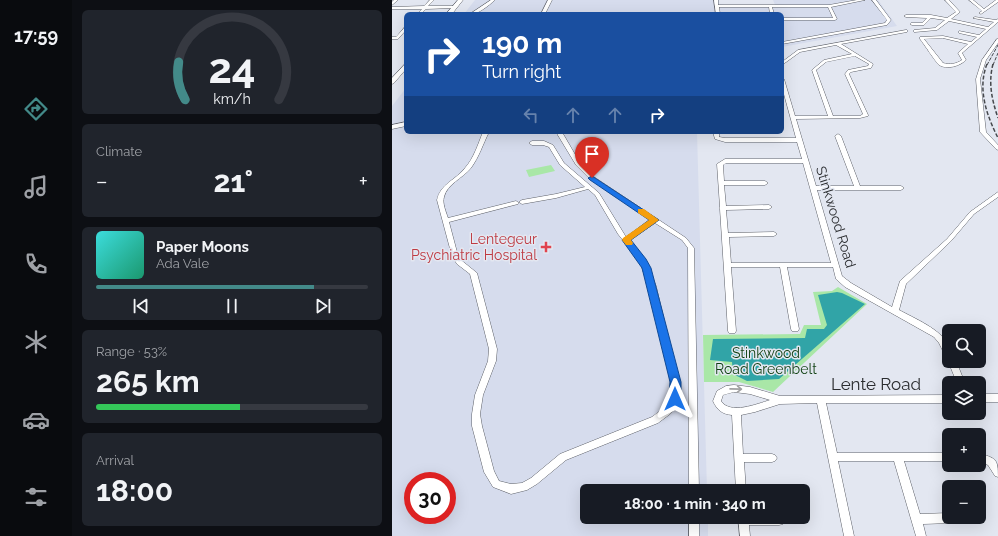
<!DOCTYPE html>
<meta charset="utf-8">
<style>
:root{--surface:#171b24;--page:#20242c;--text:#f1f3f6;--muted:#9ea1a6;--line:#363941;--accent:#438a89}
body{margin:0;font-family:Raleway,sans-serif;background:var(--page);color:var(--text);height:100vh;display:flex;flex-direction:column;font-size:15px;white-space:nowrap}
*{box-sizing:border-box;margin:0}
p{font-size:13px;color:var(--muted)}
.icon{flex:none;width:22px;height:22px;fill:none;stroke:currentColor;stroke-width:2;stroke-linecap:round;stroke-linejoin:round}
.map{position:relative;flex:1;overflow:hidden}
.details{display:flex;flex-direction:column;gap:10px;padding:10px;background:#0d0f14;width:320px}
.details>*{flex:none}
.top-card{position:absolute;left:12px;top:12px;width:380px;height:122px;border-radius:6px;box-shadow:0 4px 16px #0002;background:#1a4fa0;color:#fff;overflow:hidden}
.buttons{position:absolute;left:550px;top:324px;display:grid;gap:8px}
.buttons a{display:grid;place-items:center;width:44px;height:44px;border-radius:6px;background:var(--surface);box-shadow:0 4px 16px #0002;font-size:20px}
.speed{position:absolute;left:12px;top:472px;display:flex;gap:8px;font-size:20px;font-weight:700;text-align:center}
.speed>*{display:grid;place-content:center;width:52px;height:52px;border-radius:50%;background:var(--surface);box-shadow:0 4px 16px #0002;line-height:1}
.speed .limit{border:6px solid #d22;background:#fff;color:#111}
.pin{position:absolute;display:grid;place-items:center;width:34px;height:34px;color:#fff;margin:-41px -17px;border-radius:50% 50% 50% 0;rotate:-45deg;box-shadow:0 0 4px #0007}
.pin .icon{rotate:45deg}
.me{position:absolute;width:44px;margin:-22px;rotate:0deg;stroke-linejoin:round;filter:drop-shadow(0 0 3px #0008)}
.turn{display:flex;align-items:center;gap:14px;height:84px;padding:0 12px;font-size:18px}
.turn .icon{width:52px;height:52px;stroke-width:2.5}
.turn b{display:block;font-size:28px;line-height:34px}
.lanes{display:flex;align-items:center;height:38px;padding:0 12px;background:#0003;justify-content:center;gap:20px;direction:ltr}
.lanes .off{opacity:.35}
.big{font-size:30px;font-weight:700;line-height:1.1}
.details .widget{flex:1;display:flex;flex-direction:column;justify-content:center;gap:6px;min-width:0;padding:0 14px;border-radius:6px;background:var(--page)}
.details .dial{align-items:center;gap:0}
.dial svg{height:104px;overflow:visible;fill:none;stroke:var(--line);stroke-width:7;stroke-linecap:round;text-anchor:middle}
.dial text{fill:var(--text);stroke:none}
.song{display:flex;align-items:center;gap:12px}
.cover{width:48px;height:48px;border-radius:6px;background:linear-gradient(135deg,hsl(180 70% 55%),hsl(160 70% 35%))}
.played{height:4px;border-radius:2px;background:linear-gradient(90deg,var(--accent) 80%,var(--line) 80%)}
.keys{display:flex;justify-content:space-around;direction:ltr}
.heat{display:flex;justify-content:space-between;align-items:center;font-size:22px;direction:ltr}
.charge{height:6px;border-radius:3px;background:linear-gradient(90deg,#34c759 53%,var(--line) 0)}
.trip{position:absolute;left:188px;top:484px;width:230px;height:40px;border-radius:6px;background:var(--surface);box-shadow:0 4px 16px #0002;font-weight:700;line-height:40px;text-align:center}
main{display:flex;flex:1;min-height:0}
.tab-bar{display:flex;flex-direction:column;width:72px;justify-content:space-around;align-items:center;background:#090b0e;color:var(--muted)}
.tab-bar .icon{width:28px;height:28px}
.tab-bar .on{color:var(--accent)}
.tab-bar b{font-size:18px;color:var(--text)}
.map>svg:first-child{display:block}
</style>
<main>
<nav class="tab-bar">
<b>17:59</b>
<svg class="icon on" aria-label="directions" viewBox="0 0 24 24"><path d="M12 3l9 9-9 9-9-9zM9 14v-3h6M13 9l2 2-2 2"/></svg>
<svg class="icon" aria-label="music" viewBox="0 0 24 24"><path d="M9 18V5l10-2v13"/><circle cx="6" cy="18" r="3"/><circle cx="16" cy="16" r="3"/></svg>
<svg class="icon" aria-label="phone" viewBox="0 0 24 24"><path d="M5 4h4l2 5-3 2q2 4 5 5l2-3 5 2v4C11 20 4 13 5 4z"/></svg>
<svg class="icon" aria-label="climate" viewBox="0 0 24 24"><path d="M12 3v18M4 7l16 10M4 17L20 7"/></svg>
<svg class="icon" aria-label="car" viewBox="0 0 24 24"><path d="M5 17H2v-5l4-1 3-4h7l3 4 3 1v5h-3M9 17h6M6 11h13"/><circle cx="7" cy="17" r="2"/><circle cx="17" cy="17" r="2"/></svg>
<svg class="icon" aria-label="filters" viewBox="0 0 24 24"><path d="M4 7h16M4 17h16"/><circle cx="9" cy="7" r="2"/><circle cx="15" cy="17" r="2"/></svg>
</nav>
<section class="details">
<div class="widget dial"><svg viewBox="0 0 100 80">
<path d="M14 69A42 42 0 1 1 86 69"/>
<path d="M14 69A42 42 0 0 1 9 40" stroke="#438a89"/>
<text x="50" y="56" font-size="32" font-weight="700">24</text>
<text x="50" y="72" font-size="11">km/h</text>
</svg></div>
<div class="widget"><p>Climate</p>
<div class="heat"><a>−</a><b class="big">21°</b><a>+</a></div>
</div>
<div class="widget">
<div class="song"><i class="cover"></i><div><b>Paper Moons</b><p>Ada Vale</p></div></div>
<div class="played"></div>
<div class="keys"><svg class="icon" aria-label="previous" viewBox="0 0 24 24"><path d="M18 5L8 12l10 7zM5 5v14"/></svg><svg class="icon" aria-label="pause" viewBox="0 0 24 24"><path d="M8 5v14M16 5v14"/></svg><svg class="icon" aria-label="next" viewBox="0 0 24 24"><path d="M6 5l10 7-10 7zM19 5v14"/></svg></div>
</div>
<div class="widget"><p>Range · 53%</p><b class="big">265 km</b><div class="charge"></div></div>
<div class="widget"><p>Arrival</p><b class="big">18:00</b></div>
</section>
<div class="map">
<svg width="606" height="536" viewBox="0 0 606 536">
<rect width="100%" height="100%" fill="#e3e7f1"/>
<path fill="#d6dced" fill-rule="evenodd" d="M83 0H327V4L332 5H383L381 0H486L505 26 390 47V14H72Z
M14 88V132H305L315 491H195V517H316V536H0V106ZM21 481H55V515H21Z"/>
<path fill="#a9e7a7" d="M159 165 163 171 137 177 134 170Z
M446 287 475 304 381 392 347 382H312L311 335 408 334 412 325H429L421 292 440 291Z"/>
<path fill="#31a4a7" d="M445 292 450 293 473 304 387 379 355 381 341 374 340 362 318 360 321 339 413 338 415 329H432L435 325 426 295Z"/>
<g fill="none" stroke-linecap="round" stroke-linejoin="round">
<g stroke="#5d6068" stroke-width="1">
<path id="minor" d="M2 0H6L0 5V2Z
M38 0H42L36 6H62L64 7 62 8 34 9 29 14H25L30 9H0V7L32 6Z
M99 0H103C96 6 87 14 78 14Z
M156 0H160L153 14H149Z
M322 0H326V5H437L465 0H473L439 7 445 19 443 20H390V18H441L436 7H380L382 14H378L377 7H327L328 14H324Z
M480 0H484L499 20 495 25 390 44V42L493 23 495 20Z
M553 0H557L568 12 559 19 596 27 602 22 581 18 583 17 604 20 606 19V22L570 53 574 60C568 66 555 70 547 65 543 61 532 44 528 39V37L551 36 579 42 585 37 567 33V31L587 35 594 29 557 21 545 30 523 32H522V30L543 28 553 20 539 18 532 25H520L518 24 519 23H530L535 18 514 17 512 16 514 15H539L555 18 564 12ZM551 38 576 44 566 53 570 60C564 64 558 65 551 63L532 39Z
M577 0H581L592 9 604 0H606V2L589 14 587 13 590 11Z
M13 27H14V30L6 39H0V37H4Z
M514 30H515V32L449 44 481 64 479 68 459 72 457 74 476 115V116L468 118 404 119 424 186H462L443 136 446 134 449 136 468 186H509L512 188 509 190H425L450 276 459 283 500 307 508 281 555 239 578 212 606 192V197L582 214 559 241 514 284 507 310C522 318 550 330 556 345 558 349 557 354 557 358L554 357 547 343 542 337 453 287 444 279 441 267H395L407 329 406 331H400L399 329 388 267H339L344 331 343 333H337L336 331 328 209 327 208 328 207 325 164 333 159H410L405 142H333L323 139 321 132H327V137L333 138H404L390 87V78L392 79 403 116H436L420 70 432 60 460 54 444 45 408 52 390 65V62L406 50ZM463 56 477 64 476 66 456 70 453 74 471 114 468 116H441L424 70 434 62ZM334 163H411L439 263H339L337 237 382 236 385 234 382 232 336 233 334 210 377 209 380 207 377 205 334 206 332 185H373L376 183 373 181H332L331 165Z
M605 39H606V43L594 60 588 79 594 132 606 145V150L604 149 588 132 584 79 590 60Z
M14 122V126L0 129V125Z
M91 132H97C91 144 87 157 79 168 71 178 55 184 52 197 50 203 54 212 56 218L124 201 127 203 126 204 57 222 66 256 69 260 85 273 105 349 104 361 91 395 88 414 90 426 102 471 107 481 119 484 130 483 139 478 168 454 260 417C275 406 276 406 280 387L256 286 248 262 226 234 203 195 196 189 164 198 130 204 127 202 130 200 164 194 193 187 168 165 157 147 151 145H140L137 143 140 141H152L161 145 172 163 207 193 234 237 259 220 198 179 184 165 164 132H170L188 163 202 177 294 238 302 248 307 491H297L296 248 290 240 263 223 238 240 254 261 264 286 288 387 284 407 278 414 266 423 174 460 145 484 135 490 119 494 101 487 92 472 80 426V414L83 395 96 361 97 349 78 274 65 264 60 256 45 200C48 184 64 180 73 168 82 158 86 144 91 132Z
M557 359V361H564L573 383H565L556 361Z
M342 385 358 387 388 396 557 395V403H434L445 453H557V461H512L528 514 557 513V517H564L563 522 559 523 531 524 534 536H524L502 461H446L462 536H452L425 403 388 404 363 412 349 415 351 454H380L383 455 385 458 383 461 380 462H352L354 491H344L340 415C330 414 325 410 321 401L325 391 334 386ZM342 392 358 394 378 400C365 404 338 415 329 401L331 395Z
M587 394H606V402H587Z
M587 453C604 459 606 458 606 477L603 476 596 465 587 461Z
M297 517H307V536H297Z
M346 517H391L392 520 391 524 387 525H357L358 536H348Z"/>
</g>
<g stroke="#5d6068" stroke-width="1">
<path id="secondary" d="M66 0H71L60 14H54Z
M14 63V69L2 83 0 84V78Z"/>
</g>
<use href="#minor" fill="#fff" fill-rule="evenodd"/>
<use href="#secondary" fill="#fff" fill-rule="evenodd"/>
<path stroke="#46484c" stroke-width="1" stroke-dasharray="3.5 1.5" stroke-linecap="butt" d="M595 65 606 45
M601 65 606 53"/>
<path stroke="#46484c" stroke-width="1.5" stroke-dasharray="4 2" stroke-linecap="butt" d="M595 64C585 89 595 116 606 138
M601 64C596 83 600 100 606 118"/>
</g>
<defs><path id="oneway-shaft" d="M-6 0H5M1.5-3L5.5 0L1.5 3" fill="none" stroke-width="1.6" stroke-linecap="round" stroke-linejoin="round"/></defs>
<use stroke="#a0a0a2" href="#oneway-shaft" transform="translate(344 389) rotate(1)"/>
<path fill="#1a73e8" stroke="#114b97" d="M200 176 267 220 239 240 254 259 259 268 289 382V399L287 402 283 403 279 402 277 399 278 382 250 268 230 240 257 220 198 180 196 178Z"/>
<path fill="#f59e0b" d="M246 209H252L267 220 239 240 241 243 240 245H234L230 240 231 238 257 220 246 213Z"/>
<path fill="#e0444e" stroke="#e3e7f1" stroke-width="1.5" d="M152 241h4v4h4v4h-4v4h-4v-4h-4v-4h4z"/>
<g text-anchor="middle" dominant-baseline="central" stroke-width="3" stroke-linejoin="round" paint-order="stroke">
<g font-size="14" fill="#2b2d30" stroke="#e3e7f1">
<text transform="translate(444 217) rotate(73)">Stinkwood Road</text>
</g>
<g font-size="14" fill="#be3a42" stroke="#e3e7f1" text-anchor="end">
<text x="145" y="239">Lentegeur<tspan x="145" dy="16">Psychiatric Hospital</tspan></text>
</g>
<g font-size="14" fill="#0d3e0f" stroke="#e3e7f1">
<text x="374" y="353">Stinkwood<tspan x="374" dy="16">Road Greenbelt</tspan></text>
</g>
<g font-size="17" fill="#2b2d30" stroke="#e3e7f1">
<text x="484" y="384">Lente Road</text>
</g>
</g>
</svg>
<div class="buttons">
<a><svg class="icon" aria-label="search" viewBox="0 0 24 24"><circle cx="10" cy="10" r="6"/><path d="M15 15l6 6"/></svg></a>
<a><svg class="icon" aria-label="layers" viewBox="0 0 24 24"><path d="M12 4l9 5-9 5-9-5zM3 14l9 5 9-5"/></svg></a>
<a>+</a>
<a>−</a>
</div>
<div class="speed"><div class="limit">30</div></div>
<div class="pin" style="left:200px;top:178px;background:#d93025"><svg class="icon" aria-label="arrive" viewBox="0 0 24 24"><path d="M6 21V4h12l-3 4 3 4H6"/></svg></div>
<svg class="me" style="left:283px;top:399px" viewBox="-20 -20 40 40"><path d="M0-17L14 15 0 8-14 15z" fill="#1a73e8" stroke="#fff" stroke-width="4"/></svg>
<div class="trip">18:00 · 1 min · 340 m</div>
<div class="top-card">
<div class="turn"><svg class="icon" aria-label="right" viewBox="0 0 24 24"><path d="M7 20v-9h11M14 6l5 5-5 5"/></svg><div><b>190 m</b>Turn right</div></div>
<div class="lanes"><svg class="icon off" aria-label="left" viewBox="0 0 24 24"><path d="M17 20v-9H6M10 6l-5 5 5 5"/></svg><svg class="icon off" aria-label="ahead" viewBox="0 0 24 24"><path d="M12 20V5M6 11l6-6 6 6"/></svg><svg class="icon off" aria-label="ahead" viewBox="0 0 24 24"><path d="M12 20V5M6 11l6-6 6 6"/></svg><svg class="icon" aria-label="right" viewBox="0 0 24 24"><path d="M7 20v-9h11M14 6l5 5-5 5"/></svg></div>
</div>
</div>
</main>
